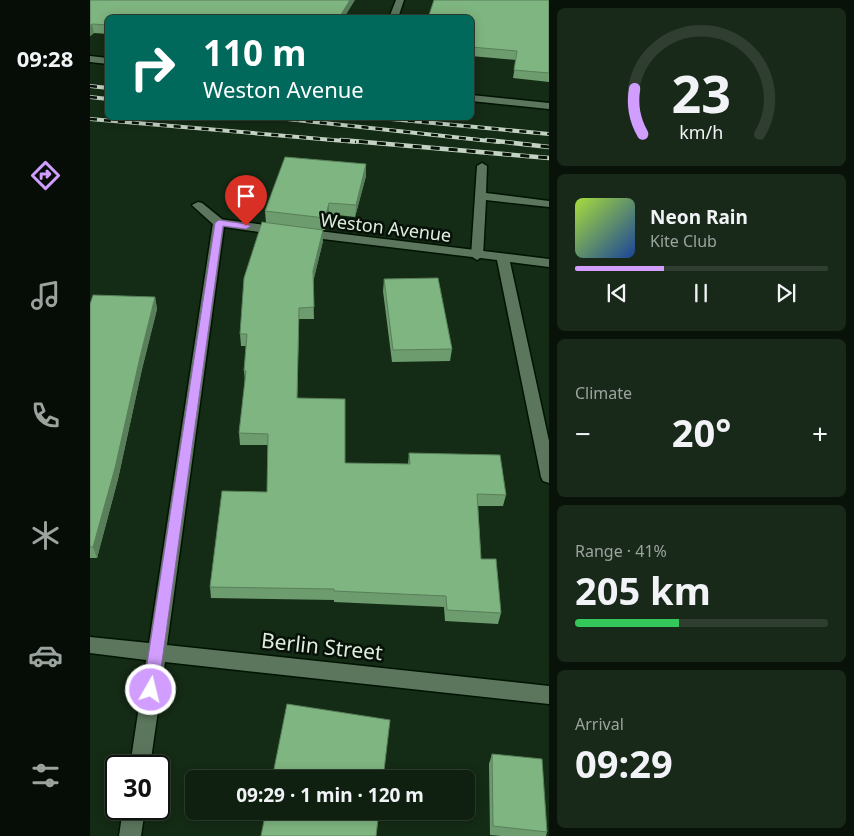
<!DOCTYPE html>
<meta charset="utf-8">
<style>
:root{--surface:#0f2010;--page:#182819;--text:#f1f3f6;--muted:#9ba39f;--line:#2f3e30;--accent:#d19dfe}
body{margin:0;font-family:"Noto Sans",sans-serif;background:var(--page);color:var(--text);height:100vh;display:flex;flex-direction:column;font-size:19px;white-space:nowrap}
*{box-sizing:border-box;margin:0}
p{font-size:16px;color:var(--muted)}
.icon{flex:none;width:28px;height:28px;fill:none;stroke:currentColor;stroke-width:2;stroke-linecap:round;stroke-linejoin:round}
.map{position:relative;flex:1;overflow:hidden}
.sheet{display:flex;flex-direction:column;gap:8px;padding:8px;background:#081209;width:305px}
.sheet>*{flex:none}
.top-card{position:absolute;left:15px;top:15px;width:369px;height:105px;border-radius:8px;box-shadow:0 2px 12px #0003,0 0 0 1px var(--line);background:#00695c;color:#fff;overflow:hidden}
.speed{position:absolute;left:15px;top:755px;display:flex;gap:10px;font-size:25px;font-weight:700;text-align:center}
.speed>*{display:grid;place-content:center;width:65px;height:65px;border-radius:50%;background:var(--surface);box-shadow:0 2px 12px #0003,0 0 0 1px var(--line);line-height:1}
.speed .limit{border:2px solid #111;border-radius:8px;background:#fff;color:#111}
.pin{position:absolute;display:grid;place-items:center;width:42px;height:42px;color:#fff;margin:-51px -21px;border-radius:50% 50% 50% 0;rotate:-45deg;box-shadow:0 0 5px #0007}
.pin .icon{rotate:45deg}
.me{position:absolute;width:55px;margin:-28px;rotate:8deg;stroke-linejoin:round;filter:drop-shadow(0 0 4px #0008)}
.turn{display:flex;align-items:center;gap:18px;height:105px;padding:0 15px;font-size:22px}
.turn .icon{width:65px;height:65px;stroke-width:2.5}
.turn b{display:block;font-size:35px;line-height:42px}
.big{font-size:38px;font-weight:700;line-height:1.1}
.sheet .widget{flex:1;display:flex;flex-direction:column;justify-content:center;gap:8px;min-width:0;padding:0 18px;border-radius:8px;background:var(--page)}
.sheet .dial{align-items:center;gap:0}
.dial svg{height:130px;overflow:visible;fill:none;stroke:var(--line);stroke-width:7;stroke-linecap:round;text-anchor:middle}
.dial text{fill:var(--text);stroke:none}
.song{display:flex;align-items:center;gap:15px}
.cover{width:60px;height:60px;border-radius:8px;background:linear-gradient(135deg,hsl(80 70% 55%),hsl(220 70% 35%))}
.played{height:5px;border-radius:2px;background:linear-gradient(90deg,var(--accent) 35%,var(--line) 35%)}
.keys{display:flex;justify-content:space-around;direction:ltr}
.heat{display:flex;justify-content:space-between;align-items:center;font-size:28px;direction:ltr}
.charge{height:8px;border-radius:4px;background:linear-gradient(90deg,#34c759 41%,var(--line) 0)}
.trip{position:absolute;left:95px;top:770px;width:290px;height:50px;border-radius:8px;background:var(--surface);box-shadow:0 2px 12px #0003,0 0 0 1px var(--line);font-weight:700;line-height:50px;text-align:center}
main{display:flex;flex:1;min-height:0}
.tab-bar{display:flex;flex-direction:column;width:90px;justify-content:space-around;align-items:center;background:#060d06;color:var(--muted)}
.tab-bar .icon{width:35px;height:35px}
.tab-bar .current{color:var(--accent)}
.tab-bar b{font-size:22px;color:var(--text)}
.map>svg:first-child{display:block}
</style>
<main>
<nav class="tab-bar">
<b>09:28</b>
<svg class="icon current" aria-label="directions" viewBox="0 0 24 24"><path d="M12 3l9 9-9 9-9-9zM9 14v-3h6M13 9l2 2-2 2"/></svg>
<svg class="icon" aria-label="music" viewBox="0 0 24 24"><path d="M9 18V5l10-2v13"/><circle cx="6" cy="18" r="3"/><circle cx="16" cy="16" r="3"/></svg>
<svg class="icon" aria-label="phone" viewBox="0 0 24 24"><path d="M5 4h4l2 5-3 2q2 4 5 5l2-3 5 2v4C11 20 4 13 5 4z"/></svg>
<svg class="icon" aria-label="climate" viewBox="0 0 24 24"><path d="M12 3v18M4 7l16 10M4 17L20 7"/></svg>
<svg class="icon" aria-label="car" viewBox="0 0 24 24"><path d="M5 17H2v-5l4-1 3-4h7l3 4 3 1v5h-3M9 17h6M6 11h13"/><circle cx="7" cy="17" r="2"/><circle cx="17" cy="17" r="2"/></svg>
<svg class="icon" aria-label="filters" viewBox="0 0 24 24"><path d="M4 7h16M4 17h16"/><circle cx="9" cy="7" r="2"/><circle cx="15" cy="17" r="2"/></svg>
</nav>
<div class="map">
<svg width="459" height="836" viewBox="0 0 459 836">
<rect width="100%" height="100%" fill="#142b15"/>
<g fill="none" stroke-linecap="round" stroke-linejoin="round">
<g stroke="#001302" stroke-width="3">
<path id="lane" d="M392 163 397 166 396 193 459 201V207L396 200 393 256 387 260 381 256 387 166Z
M108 202 112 203 133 220 135 223 133 226H125L104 207 102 205Z"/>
</g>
<g stroke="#001302" stroke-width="3">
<path id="street" d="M306 0H314L308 18H299Z
M129 219 190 227 196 231 190 235 134 227 77 645 459 686V704L75 662 60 766H40L56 660 0 653V637L59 643 123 223Z
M212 229 459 259V267L420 262 459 441V483L453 481 451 477 407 260 208 236 206 233 208 230Z
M33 809H55L51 836H29Z"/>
</g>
<g stroke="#001302" stroke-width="3">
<path id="secondary" d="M0 56 18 58V64L0 62Z
M381 95 459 103V109L381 101Z"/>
</g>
<use href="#lane" fill="#5c765d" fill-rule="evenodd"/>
<use href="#street" fill="#5c765d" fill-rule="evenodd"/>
<use href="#secondary" fill="#5c765d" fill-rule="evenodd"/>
<g stroke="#c3d3c3" stroke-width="4">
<path id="rail-far1" d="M0 86 18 88
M0 97 18 99
M188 118 409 142
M290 118 459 134
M0 119 266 142"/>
</g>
<g stroke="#c3d3c3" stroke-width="4.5">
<path id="rail" d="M251 140 459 158
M397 140 459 147"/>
</g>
<use href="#rail-far1" stroke="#071108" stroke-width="2.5" stroke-dasharray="7" stroke-linecap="butt"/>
<use href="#rail" stroke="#071108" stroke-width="3" stroke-dasharray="9" stroke-linecap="butt"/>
</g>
<path fill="#6d9c6e" d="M0 0 18 18V34L4 33 0 36Z
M459 0V82L423 78 426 60 381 56V18Z
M276 164V176L265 217 239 214 235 230H233V241L223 282 224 319H209L207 398 255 463 318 464 319 453 416 495 413 506H388L391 559 411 613 408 624 355 621 354 607 244 602V600L121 598 120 587 177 492 178 445H150L149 433 155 382 154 371 156 346H151L150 334 176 223 175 211Z
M294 279 362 349 360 361 302 362 293 291Z
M65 297 67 309 52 369 28 479 7 558H0V304Z
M402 754 457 832 456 836H411L400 835 399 764Z"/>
<path fill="#597f5a" d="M260 0H265L254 18H249Z
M2 24 4 33 0 36V26Z
M276 164V176L265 217 266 205Z
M239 203V214L235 230V218Z
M233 230V241L223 282V271Z
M65 297 67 309 52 369 28 479 7 558 3 547 50 357Z
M209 308V319L207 410V398Z"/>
<path fill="#7fb580" stroke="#597f5a" d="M0 0H260L249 18H18V25L2 24 0 26Z
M344 0H459V73L424 70 427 51 381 47V18H338Z
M195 157 276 164 266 205 239 203 235 218 175 211Z
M172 222 233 230 223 271 224 307 209 308 207 398 255 399V463L320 464 319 453 410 455 416 495 387 494 391 559H406L411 613 357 610 356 596 244 591V589L120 587 132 491 177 492 178 434 149 433 156 371H154L157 334H150L154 278Z
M348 278 362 349 303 350 294 279Z
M3 295 65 297 50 357 25 468 3 547H0V304Z
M197 704 300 720 293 779H182Z
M402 754 452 759 457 832 403 826Z
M176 811H289L286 836H171Z"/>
<path fill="#d19dfe" stroke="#8866a5" d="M129 220 156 224 161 226 156 229 133 226 68 690 66 695 61 697 56 695 53 690 125 223Z"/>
<g text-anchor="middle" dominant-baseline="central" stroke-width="5" stroke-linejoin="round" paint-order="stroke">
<g font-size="18" fill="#dfeedf" stroke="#071108">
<text transform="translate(296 227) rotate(7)">Weston Avenue</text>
</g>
<g font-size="21" fill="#dfeedf" stroke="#071108">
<text transform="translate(232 646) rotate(6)">Berlin Street</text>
</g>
</g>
</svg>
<div class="speed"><div class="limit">30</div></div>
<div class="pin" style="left:156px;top:226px;background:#d93025"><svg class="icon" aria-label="arrive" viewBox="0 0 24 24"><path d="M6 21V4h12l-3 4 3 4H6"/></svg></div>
<svg class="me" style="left:61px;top:690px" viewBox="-20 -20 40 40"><circle r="17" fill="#d19dfe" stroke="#fff" stroke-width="3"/><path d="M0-11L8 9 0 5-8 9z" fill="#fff"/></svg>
<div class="trip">09:29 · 1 min · 120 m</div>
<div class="top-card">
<div class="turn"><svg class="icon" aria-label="right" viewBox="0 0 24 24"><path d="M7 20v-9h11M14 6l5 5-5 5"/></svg><div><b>110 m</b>Weston Avenue</div></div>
</div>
</div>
<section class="sheet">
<div class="widget dial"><svg viewBox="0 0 100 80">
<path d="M14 69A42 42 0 1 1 86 69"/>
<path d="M14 69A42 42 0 0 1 9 41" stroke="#d19dfe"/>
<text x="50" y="56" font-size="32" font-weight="700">23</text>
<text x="50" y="72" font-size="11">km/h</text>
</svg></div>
<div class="widget">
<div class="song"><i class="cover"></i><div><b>Neon Rain</b><p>Kite Club</p></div></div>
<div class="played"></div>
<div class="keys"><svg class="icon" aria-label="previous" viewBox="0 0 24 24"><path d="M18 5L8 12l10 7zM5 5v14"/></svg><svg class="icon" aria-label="pause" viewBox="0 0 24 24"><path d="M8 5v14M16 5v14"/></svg><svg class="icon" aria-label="next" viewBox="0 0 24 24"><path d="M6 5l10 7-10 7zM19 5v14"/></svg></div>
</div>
<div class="widget"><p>Climate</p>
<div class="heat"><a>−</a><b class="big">20°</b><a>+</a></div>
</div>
<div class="widget"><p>Range · 41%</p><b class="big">205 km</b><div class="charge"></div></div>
<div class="widget"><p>Arrival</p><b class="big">09:29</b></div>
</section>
</main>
